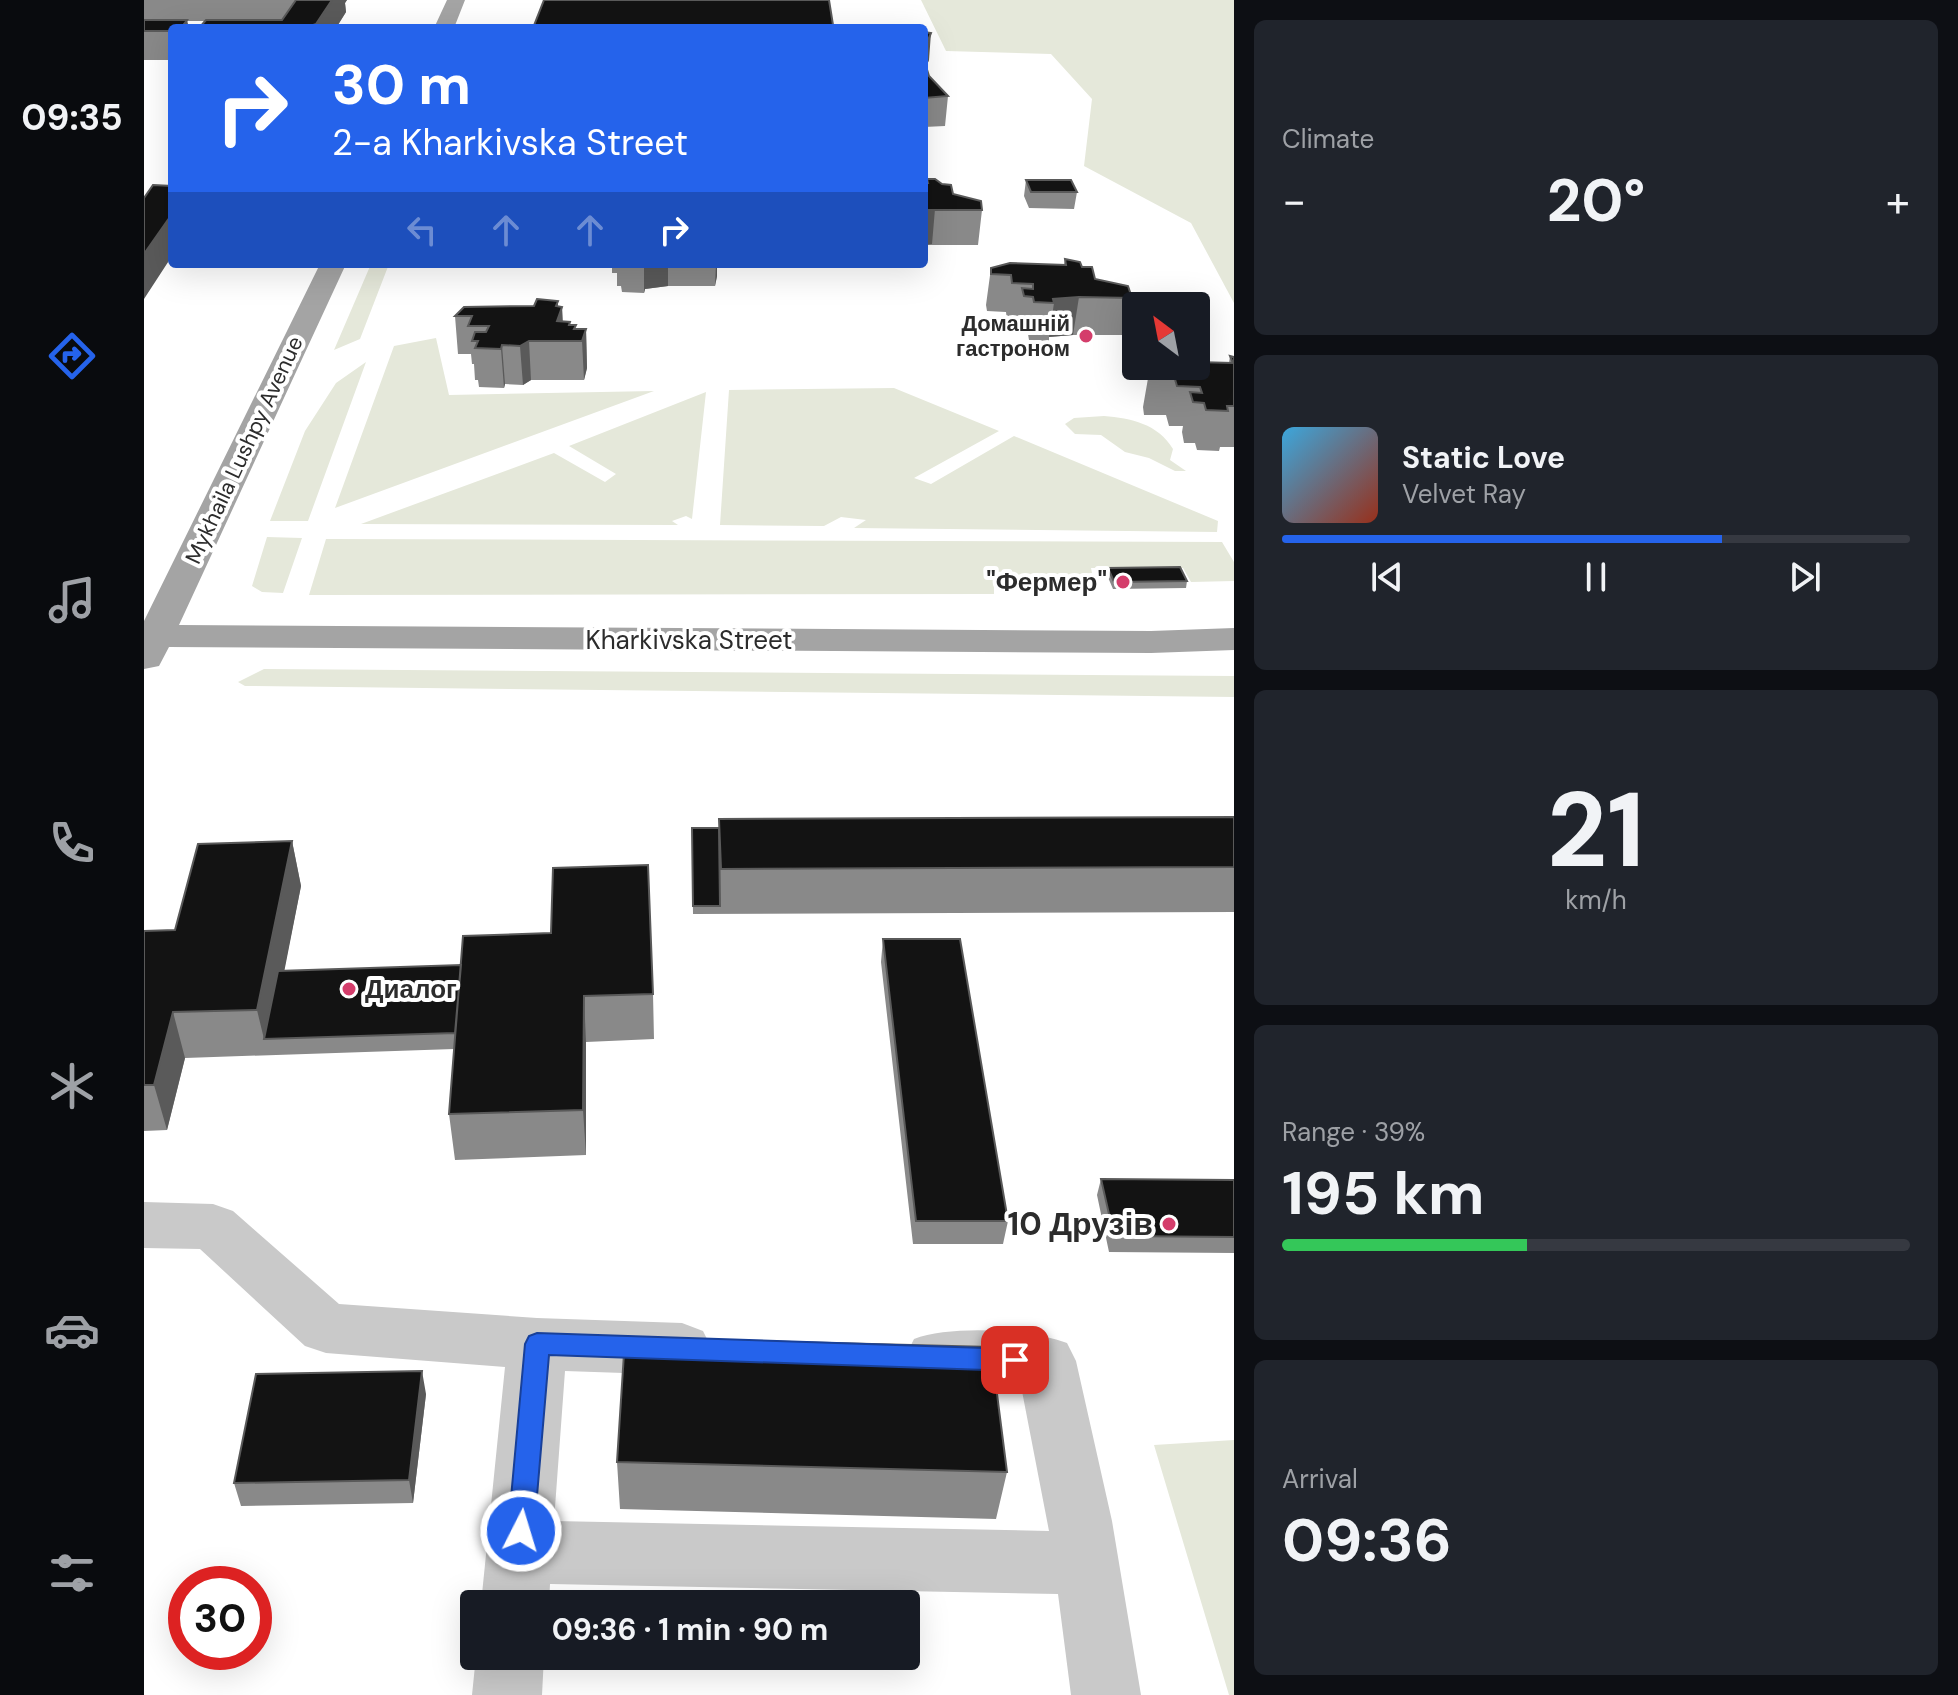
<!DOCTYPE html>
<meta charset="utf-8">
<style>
:root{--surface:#171b24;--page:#20242c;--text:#f1f3f6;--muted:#9ea1a6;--line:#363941;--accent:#2563eb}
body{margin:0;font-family:"DM Sans",sans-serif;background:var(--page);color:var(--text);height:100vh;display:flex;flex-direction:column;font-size:30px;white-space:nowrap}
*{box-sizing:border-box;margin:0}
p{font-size:26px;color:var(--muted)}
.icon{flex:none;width:44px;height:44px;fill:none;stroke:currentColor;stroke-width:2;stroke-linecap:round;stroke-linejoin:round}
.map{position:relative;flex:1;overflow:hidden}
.sheet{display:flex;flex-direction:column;gap:20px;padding:20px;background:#0d0f14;width:724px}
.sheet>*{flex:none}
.hud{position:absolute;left:24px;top:24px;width:760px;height:244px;border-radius:8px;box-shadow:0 8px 32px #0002;background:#2563eb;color:#fff;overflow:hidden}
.needle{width:52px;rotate:328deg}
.fabs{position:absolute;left:978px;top:292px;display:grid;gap:16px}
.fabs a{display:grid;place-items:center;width:88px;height:88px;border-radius:8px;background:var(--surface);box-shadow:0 8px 32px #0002;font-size:40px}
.speed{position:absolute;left:24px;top:1566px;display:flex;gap:16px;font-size:40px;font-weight:700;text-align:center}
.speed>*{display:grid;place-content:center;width:104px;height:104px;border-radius:50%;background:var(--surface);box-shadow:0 8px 32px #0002;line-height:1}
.speed .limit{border:12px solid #d22;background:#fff;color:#111}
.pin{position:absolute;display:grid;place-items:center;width:68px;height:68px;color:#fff;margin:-34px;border-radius:16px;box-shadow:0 4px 12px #0006}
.me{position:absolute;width:88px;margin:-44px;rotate:5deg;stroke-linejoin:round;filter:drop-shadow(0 0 6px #0008)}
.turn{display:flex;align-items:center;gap:28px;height:168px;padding:0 32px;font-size:36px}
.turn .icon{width:104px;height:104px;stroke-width:2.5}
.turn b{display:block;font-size:56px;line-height:68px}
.lanes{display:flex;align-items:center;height:76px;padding:0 32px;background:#0003;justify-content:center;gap:40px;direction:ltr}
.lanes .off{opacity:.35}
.big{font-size:60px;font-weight:700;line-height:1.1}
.sheet .widget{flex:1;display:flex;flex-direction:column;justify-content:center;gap:12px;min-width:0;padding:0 28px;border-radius:12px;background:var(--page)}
.sheet .dial{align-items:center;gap:0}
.dial b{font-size:104px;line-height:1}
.song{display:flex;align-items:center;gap:24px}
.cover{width:96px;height:96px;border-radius:12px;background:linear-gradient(135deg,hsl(200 70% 55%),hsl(10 70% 35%))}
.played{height:8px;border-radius:4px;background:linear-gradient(90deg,var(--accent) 70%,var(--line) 70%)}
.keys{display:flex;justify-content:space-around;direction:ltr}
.heat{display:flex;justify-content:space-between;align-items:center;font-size:44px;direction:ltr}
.charge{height:12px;border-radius:6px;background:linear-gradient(90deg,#34c759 39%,var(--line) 0)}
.trip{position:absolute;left:316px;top:1590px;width:460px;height:80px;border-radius:8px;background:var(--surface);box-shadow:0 8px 32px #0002;font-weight:700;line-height:80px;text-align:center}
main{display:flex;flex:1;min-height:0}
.menu{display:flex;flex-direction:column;width:144px;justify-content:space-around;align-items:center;background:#090b0e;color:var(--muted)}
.menu .icon{width:56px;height:56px}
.menu .current{color:var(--accent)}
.menu b{font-size:36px;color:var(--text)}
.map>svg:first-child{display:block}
</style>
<main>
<nav class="menu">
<b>09:35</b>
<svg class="icon current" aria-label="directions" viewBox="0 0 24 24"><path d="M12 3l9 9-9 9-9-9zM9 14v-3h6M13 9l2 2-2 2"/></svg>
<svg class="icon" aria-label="music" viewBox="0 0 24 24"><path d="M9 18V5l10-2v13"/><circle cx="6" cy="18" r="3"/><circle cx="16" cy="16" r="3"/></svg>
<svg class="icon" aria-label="phone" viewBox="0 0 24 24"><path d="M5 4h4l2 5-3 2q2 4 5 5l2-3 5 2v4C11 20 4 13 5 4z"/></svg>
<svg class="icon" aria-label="climate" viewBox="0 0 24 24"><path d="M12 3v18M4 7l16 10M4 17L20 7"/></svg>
<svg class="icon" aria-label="car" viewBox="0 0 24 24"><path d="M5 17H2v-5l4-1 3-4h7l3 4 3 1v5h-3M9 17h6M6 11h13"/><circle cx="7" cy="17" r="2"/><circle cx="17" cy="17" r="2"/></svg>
<svg class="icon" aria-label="filters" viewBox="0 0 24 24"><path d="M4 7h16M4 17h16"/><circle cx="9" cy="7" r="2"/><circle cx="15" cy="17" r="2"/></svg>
</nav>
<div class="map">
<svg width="1090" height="1695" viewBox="0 0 1090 1695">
<rect width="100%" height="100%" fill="#fff"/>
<path fill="#e5e8da" d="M777 0H1090V303L1047 223 940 166 948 99 907 54 802 51Z
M227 264H245L216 339 190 350Z
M292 338 305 395 510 391 191 508 250 346Z
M222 362 164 521H126L161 431 192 383Z
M750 388 855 431 770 478 787 484 870 436 1074 521 1073 532 710 528 722 520 697 517 680 526 576 525 585 390Z
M562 392 548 519 542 516 528 521 534 525 217 524 410 453 461 482 472 474 425 446Z
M960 416C987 418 1014 424 1029 449L1026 460 1042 471H1031L1005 458 981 452 957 435 931 434 921 424 930 418Z
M123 537 158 538 139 593 118 592 108 586Z
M182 539 1078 542 1090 562V581L1047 582 1039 568H947L949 578 850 579V594L165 595Z
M120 669 1090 676V697L101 686 94 682Z
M1090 1440V1695H1085L1010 1445Z"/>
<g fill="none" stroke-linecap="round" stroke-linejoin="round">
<path fill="#c9c9c9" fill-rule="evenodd" d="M0 1202 69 1204 89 1211 195 1304 393 1318 538 1323 559 1331 568 1349 559 1367 538 1375 421 1371 410 1521 905 1531 877 1386 791 1383 770 1375 761 1357 770 1339C807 1325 885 1329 923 1343L932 1361 968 1521 997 1695H927L914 1594 406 1584 405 1604H337L361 1367 182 1353 161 1346 56 1249 0 1248Z
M332 1656H400L398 1695H328Z"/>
<path fill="#a4a4a4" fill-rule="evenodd" d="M303 0H321L310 28H290Z
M176 264H202L35 625 1007 631 1090 628V650L1007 653 25 647 15 666 0 669V621Z"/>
</g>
<path fill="#898989" d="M0 0H203L201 3 202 12 192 28H55L60 21H44L28 28V60H0Z
M780 32 785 60 782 67 785 76 804 96 801 126 780 127Z
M783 179 809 194 838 210 834 245H780V183H783Z
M882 180 933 192 930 209 885 208 880 196Z
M921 259 938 267 951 279 988 298 981 335H929L905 337V341L885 340 884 334H875L874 321 863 320 862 312 843 311 842 305 847 268 920 265Z
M454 264H573V276L571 286H524L501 289 500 293 478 292 477 286H473V273H468V265Z
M418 307 419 322H426V325L432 329H442L443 368 440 380H387L379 385 361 384 360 388 335 387 334 380H331L330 364H328L327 354H314L311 316Z
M1086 356 1090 357V447H1076L1075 451 1053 450 1051 443H1040L1038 432 1039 426H1025L1022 415H1000L999 407 1006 367 1085 363Z
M964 568 1043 581 1042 588 969 589 963 575Z
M1090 817V912L549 914 548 836Z
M148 841 157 886 140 970 509 994 510 1039 442 1042V1155L311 1160 305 1114 310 1049 41 1058 23 1130 0 1131V931L31 930Z
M739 939 864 1221 859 1244H769L737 962Z
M957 1179 1090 1180V1253L965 1252 953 1195Z
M282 1394 269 1503 97 1506 90 1483Z
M473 1462 863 1472 852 1519 476 1509Z"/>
<path fill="#5a5a5a" d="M188 0H203L201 3 202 12 192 28H161Z
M43 20 45 28H37Z
M787 33 785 60 780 72V50Z
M791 209 788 244 780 245V210Z
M28 214V256L0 299V254Z
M500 264H524V286L501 289 500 293Z
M572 264H573V276L571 286Z
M935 297 929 335 905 337 910 303 909 299Z
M414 301V316L418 307 419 341H414L412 306Z
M442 329 443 368 440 380 438 341Z
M385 341 387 380 379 385 376 346Z
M358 345 361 384 360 388 357 349Z
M148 841 157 886 127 1039H120L113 1010Z
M440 996 442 1042V1155L439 1110Z
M29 1012 41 1058 23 1130 10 1085Z
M278 1371 282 1394 269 1503 265 1480Z"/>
<path fill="#131313" stroke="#5a5a5a" stroke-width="2" d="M152 0H188L172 24 161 28H55L62 20H138Z
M400 0H685L689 25H701V28H389Z
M0 20H43L37 28H28V31H0Z
M780 32 787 33 780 50Z
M780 60 785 76 804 96 780 98Z
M783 179H791L798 184 807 185 809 194 837 201 838 210H780V183H784Z
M882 180H927L933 192H887Z
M9 185 28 186V214L0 254V198Z
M921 259 936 262 938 267H948L951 279 984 286 988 298 935 297 909 299 910 303 890 302 889 297 880 296 878 288 889 289V284L868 283 867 275 847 274V268L866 263 922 265Z
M393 299 414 301 412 306 418 307 413 321 426 322 425 325H432L430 329H442L438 341H385L376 346 358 345 357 349 331 348 334 341H328L331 332H342L345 326H324L328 316H311L320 307 390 306Z
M1086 356 1090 357V406H1083L1084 411 1062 410 1060 403 1049 402 1046 392 1058 393 1056 387 1033 386 1030 376 1008 375 1006 367 1052 366V362L1089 363Z
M1036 567 1043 581 970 582 964 568Z
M1090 817V867L577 869 575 819Z
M548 828H575L576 906H549Z
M148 841 113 1010 29 1012 10 1085H0V931L31 930 54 844Z
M504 865 509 994 440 996 439 1110 305 1114 319 936 407 933 409 868Z
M739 939H816L864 1221H772Z
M317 965 311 1033 120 1039 134 971Z
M957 1179 1090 1180V1237L970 1236Z
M481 1338 847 1347 863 1472 473 1462Z
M278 1371 265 1480 90 1483 112 1374Z"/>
<path fill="#2563eb" stroke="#184099" stroke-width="2" d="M393 1333 871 1349 880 1352 883 1360 880 1367 871 1371 405 1355 390 1531 386 1540 377 1544 368 1540 364 1531 381 1344 385 1336Z"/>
<g fill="#d43d6b" stroke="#fff" stroke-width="3">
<circle cx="942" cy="336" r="8"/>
<circle cx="979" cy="582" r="8"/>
<circle cx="205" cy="989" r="8"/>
<circle cx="1025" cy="1224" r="8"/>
</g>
<g text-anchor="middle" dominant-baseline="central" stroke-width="8" stroke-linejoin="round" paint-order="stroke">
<g font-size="22" font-weight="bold" fill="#2c2c2c" stroke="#fff" text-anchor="end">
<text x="926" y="323">Домашній<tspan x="926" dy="25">гастроном</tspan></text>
</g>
<g font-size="22" fill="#2c2c2c" stroke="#fff">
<text transform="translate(100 450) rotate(-65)">Mykhaila Lushpy Avenue</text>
</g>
<g font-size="26" font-weight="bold" fill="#2c2c2c" stroke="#fff" text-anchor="end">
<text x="963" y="582">"Фермер"</text>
<text x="221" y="989" text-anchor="start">Диалог</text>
</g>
<g font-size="26" fill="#2c2c2c" stroke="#fff">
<text x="545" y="640">Kharkivska Street</text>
</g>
<g font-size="32" font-weight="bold" fill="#2c2c2c" stroke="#fff" text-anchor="end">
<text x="1009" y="1224">10 Друзів</text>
</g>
</g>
</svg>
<div class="fabs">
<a><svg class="needle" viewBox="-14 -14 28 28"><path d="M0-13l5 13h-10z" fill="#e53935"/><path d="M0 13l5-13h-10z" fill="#9ea1a6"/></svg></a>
</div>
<div class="speed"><div class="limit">30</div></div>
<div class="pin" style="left:871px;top:1360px;background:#d93025"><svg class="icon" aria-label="arrive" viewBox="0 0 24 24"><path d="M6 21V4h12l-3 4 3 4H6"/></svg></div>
<svg class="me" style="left:377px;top:1531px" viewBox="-20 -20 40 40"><circle r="17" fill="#2563eb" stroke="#fff" stroke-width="3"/><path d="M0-11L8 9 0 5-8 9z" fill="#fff"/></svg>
<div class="trip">09:36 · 1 min · 90 m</div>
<div class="hud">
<div class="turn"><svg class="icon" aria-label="right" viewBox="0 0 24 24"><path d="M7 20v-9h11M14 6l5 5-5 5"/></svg><div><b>30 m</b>2-a Kharkivska Street</div></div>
<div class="lanes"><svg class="icon off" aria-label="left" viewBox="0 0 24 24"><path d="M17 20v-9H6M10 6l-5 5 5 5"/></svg><svg class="icon off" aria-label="ahead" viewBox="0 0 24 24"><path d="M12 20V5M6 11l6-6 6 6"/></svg><svg class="icon off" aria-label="ahead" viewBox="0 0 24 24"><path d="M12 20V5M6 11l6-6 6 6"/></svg><svg class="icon" aria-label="right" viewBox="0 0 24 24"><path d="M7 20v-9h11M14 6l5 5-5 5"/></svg></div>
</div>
</div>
<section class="sheet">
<div class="widget"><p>Climate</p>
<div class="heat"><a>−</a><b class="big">20°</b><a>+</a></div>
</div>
<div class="widget">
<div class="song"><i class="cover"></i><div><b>Static Love</b><p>Velvet Ray</p></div></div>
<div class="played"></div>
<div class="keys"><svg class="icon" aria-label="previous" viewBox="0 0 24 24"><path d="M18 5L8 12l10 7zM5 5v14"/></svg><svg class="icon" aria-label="pause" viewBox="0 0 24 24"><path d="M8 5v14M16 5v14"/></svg><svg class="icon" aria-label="next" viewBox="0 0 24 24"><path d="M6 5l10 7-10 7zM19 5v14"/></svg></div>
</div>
<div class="widget dial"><b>21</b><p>km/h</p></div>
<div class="widget"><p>Range · 39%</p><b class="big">195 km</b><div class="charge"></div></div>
<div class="widget"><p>Arrival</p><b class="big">09:36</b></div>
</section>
</main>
